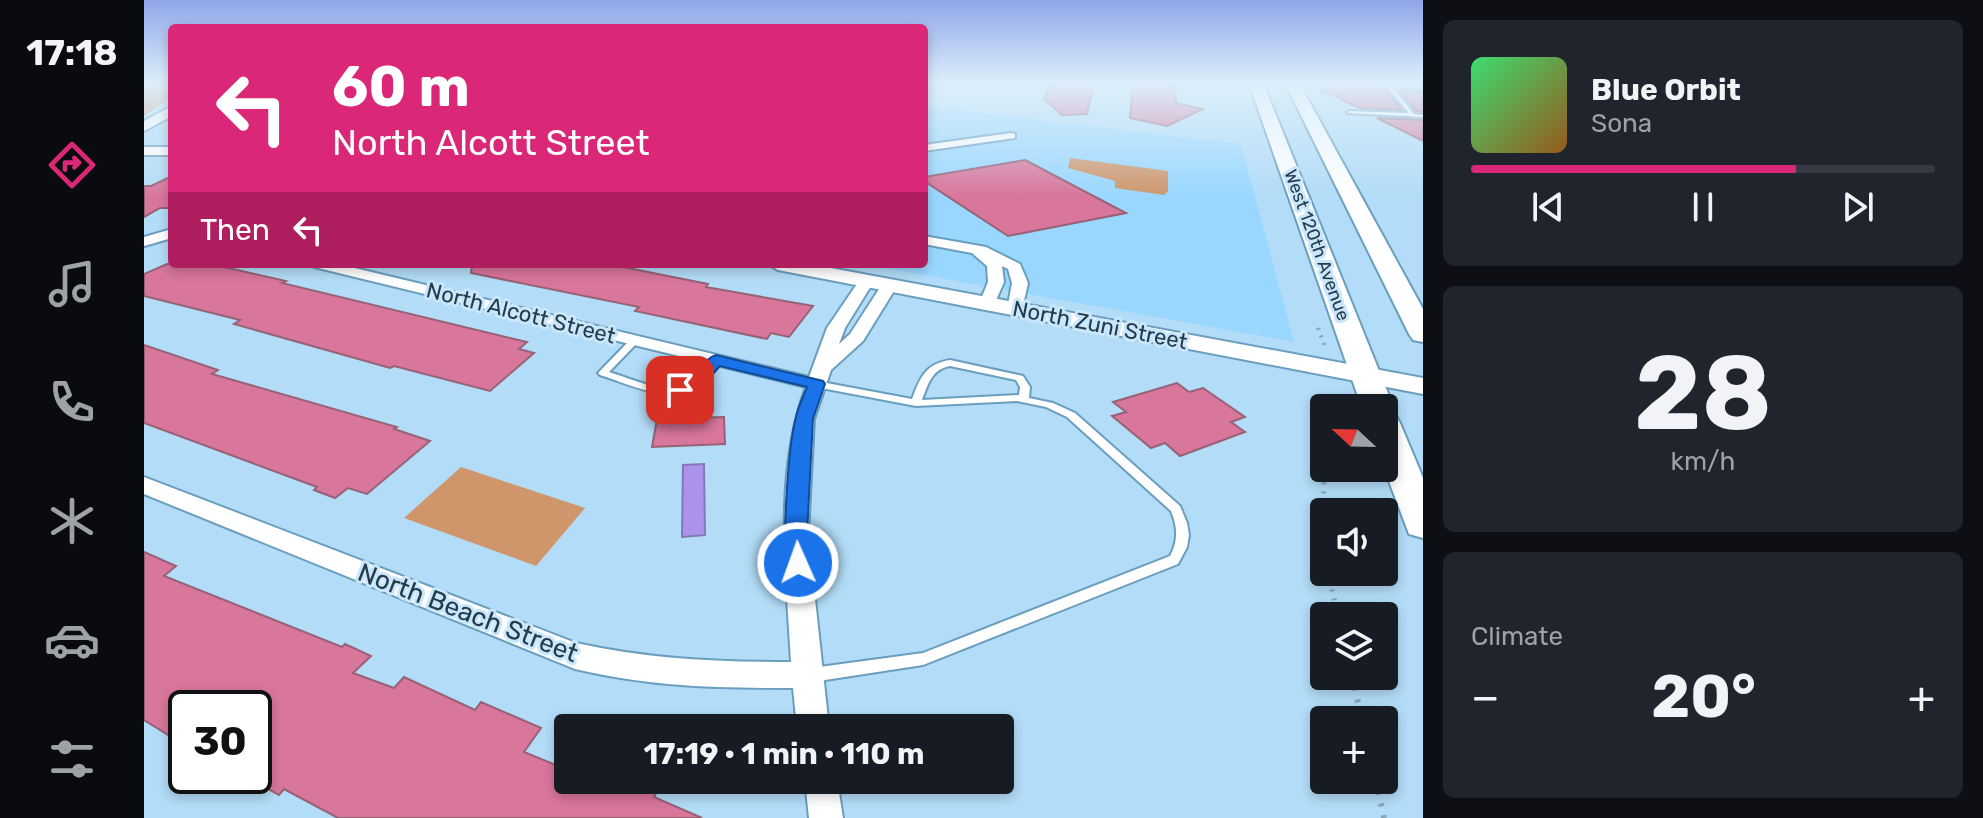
<!DOCTYPE html>
<meta charset="utf-8">
<style>
:root{--surface:#171b24;--page:#20242c;--text:#f1f3f6;--muted:#9ea1a6;--line:#363941;--accent:#db2777}
body{margin:0;font-family:Rubik,sans-serif;background:var(--page);color:var(--text);height:100vh;display:flex;flex-direction:column;font-size:30px;white-space:nowrap}
*{box-sizing:border-box;margin:0}
p{font-size:26px;color:var(--muted)}
.icon{flex:none;width:44px;height:44px;fill:none;stroke:currentColor;stroke-width:2;stroke-linecap:round;stroke-linejoin:round}
.map{position:relative;flex:1;overflow:hidden}
.details{display:flex;flex-direction:column;gap:20px;padding:20px;background:#0d0f14;width:560px}
.details>*{flex:none}
.top-card{position:absolute;left:24px;top:24px;width:760px;height:244px;border-radius:8px;box-shadow:0 4px 12px #0003;background:#db2777;color:#fff;overflow:hidden}
.needle{width:52px;rotate:292deg}
.fabs{position:absolute;left:1166px;top:394px;display:grid;gap:16px}
.fabs a{display:grid;place-items:center;width:88px;height:88px;border-radius:8px;background:var(--surface);box-shadow:0 4px 12px #0003;font-size:40px}
.speed{position:absolute;left:24px;top:690px;display:flex;gap:16px;font-size:40px;font-weight:700;text-align:center}
.speed>*{display:grid;place-content:center;width:104px;height:104px;border-radius:50%;background:var(--surface);box-shadow:0 4px 12px #0003;line-height:1}
.speed .limit{border:4px solid #111;border-radius:12px;background:#fff;color:#111}
.pin{position:absolute;display:grid;place-items:center;width:68px;height:68px;color:#fff;margin:-34px;border-radius:16px;box-shadow:0 4px 12px #0006}
.me{position:absolute;width:88px;margin:-44px;rotate:358deg;stroke-linejoin:round;filter:drop-shadow(0 0 6px #0008)}
.turn{display:flex;align-items:center;gap:28px;height:168px;padding:0 32px;font-size:36px}
.turn .icon{width:104px;height:104px;stroke-width:2.5}
.turn b{display:block;font-size:56px;line-height:68px}
.then{display:flex;align-items:center;height:76px;padding:0 32px;background:#0003;gap:16px;font-size:30px}
.big{font-size:60px;font-weight:700;line-height:1.1}
.details .widget{flex:1;display:flex;flex-direction:column;justify-content:center;gap:12px;min-width:0;padding:0 28px;border-radius:12px;background:var(--page)}
.details .dial{align-items:center;gap:0}
.dial b{font-size:104px;line-height:1}
.song{display:flex;align-items:center;gap:24px}
.cover{width:96px;height:96px;border-radius:12px;background:linear-gradient(135deg,hsl(140 70% 55%),hsl(30 70% 35%))}
.played{height:8px;border-radius:4px;background:linear-gradient(90deg,var(--accent) 70%,var(--line) 70%)}
.keys{display:flex;justify-content:space-around;direction:ltr}
.heat{display:flex;justify-content:space-between;align-items:center;font-size:44px;direction:ltr}
.trip{position:absolute;left:410px;top:714px;width:460px;height:80px;border-radius:8px;background:var(--surface);box-shadow:0 4px 12px #0003;font-weight:700;line-height:80px;text-align:center}
main{display:flex;flex:1;min-height:0}
.tab-bar{display:flex;flex-direction:column;width:144px;justify-content:space-around;align-items:center;background:#090b0e;color:var(--muted)}
.tab-bar .icon{width:56px;height:56px}
.tab-bar .selected{color:var(--accent)}
.tab-bar b{font-size:36px;color:var(--text)}
.map>svg:first-child{display:block}
</style>
<main>
<nav class="tab-bar">
<b>17:18</b>
<svg class="icon selected" aria-label="directions" viewBox="0 0 24 24"><path d="M12 3l9 9-9 9-9-9zM9 14v-3h6M13 9l2 2-2 2"/></svg>
<svg class="icon" aria-label="music" viewBox="0 0 24 24"><path d="M9 18V5l10-2v13"/><circle cx="6" cy="18" r="3"/><circle cx="16" cy="16" r="3"/></svg>
<svg class="icon" aria-label="phone" viewBox="0 0 24 24"><path d="M5 4h4l2 5-3 2q2 4 5 5l2-3 5 2v4C11 20 4 13 5 4z"/></svg>
<svg class="icon" aria-label="climate" viewBox="0 0 24 24"><path d="M12 3v18M4 7l16 10M4 17L20 7"/></svg>
<svg class="icon" aria-label="car" viewBox="0 0 24 24"><path d="M5 17H2v-5l4-1 3-4h7l3 4 3 1v5h-3M9 17h6M6 11h13"/><circle cx="7" cy="17" r="2"/><circle cx="17" cy="17" r="2"/></svg>
<svg class="icon" aria-label="filters" viewBox="0 0 24 24"><path d="M4 7h16M4 17h16"/><circle cx="9" cy="7" r="2"/><circle cx="15" cy="17" r="2"/></svg>
</nav>
<div class="map">
<svg width="1279" height="818" viewBox="0 0 1279 818">
<rect width="100%" height="100%" fill="#b2dcf7"/>
<path fill="#9ad7ff" d="M780 106 1097 144 1150 342 719 264H780Z"/>
<path fill="#cf966c" d="M0 83H28V96L0 116Z
M926 158 1024 171V191L1020 195 971 188V181L924 168Z
M317 467 441 508 392 566 260 518Z"/>
<path fill="#ad92eb" stroke="#8478ba" stroke-width="2" d="M560 464 561 535 538 537 539 465Z"/>
<path fill="#d8769b" stroke="#976275" stroke-width="2" d="M907 83H950L943 114 918 115 900 99Z
M989 83H1031L1032 103 1059 109 1023 126 986 118Z
M1178 83H1241L1240 88 1258 110 1215 108 1192 97 1195 96 1177 92Z
M1255 90 1279 92V112L1272 111Z
M1233 118 1279 120V141Z
M881 160 982 213 864 236 780 181V177Z
M28 176V208H16L0 217V186H7Z
M23 264H67L142 281 138 283 383 342 375 349 390 353 346 391 250 366 246 368 90 324 96 320 0 296V274Z
M328 264H464L564 284 562 287 669 306 645 337 627 333 623 339 491 311 495 307 327 273Z
M0 345 74 370 68 374 253 427 250 429 286 441 223 494 204 488 191 498 170 490 173 487 0 423Z
M1033 383 1045 392 1059 388 1101 417 1087 422 1101 432 1036 456 1021 443 1007 448 968 416 982 412 969 402Z
M580 417 581 444 508 447 513 419Z
M0 552 32 566 20 576 198 647 201 644 227 656 209 673 250 688 260 677 331 710 337 702 397 728 380 752 424 770V780H519L510 797 558 818H194L140 789 135 795 110 781V708H42V746L0 720Z"/>
<g fill="none" stroke-linecap="round" stroke-linejoin="round">
<g stroke="#6a9ebe" stroke-width="4">
<path id="service" d="M1244 84 1279 87V89L1248 87 1270 114 1279 115V117L1203 113 1205 111 1265 113 1242 86Z
M491 337 494 338 495 340 494 342 465 372C489 379 523 397 547 382 556 377 562 366 569 358H575L577 360C570 368 564 379 556 385 527 406 485 384 456 375L454 373 456 371 488 338Z
M806 360 879 376 886 387 885 398 909 403 931 413 1036 506 1043 523 1045 535 1043 547 1034 564 779 665 668 682 663 680 661 675 663 670 668 668 779 653 1026 556C1034 541 1034 528 1027 511L923 417 902 407 873 401 772 406 672 387 667 384 672 381 768 399C776 378 781 364 806 360ZM806 366 872 380 876 387 875 395 778 400C784 384 788 369 806 366Z"/>
</g>
<g stroke="#6a9ebe" stroke-width="4">
<path id="minor" d="M867 133 871 134V138L780 151V145Z
M28 229V238L0 246V237Z
M780 236 842 247 876 264 884 283 877 314H865L863 310 868 283 864 269 858 266 860 282 849 307H837L835 304 844 282 843 266 828 253 780 244Z
M168 264H194L665 377 683 328 717 278H727L730 281 701 328 695 344 706 334 739 283H751L753 286 719 341 687 370 670 419 664 535 685 728H653L649 688C571 688 508 687 431 669L0 494V477L432 643C504 659 573 662 647 662 642 572 630 473 662 387L170 267Z
M661 780H693L699 818H665Z"/>
</g>
<g stroke="#6a9ebe" stroke-width="4">
<path id="tertiary" d="M0 147H28V155H0Z
M624 264H665L1279 378V394L634 270Z"/>
</g>
<g stroke="#6a9ebe" stroke-width="4">
<path id="secondary" d="M28 106V116L0 131V121Z"/>
</g>
<g stroke="#6a9ebe" stroke-width="4">
<path id="primary" d="M1105 83H1119L1250 408 1246 414 1252 416 1256 423 1279 478V538L1265 534 1240 468V408H1218Z
M1141 83H1155L1279 309V342L1269 340 1265 334Z"/>
</g>
<path stroke="#83a7bd" stroke-width="4" stroke-dasharray="2 6" stroke-linecap="butt" d="M1174 328 1180 344 1178 349
M1175 396 1183 408"/>
<path stroke="#83a7bd" stroke-width="5" stroke-dasharray="2 7" stroke-linecap="butt" d="M1180 556 1177 542 1181 468
M1184 572 1194 616"/>
<path stroke="#83a7bd" stroke-width="6" stroke-dasharray="3 9" stroke-linecap="butt" d="M1208 676 1218 720
M1232 780 1240 818"/>
<use href="#service" fill="#fff" fill-rule="evenodd"/>
<use href="#minor" fill="#fff" fill-rule="evenodd"/>
<use href="#tertiary" fill="#fff" fill-rule="evenodd"/>
<use href="#secondary" fill="#fff" fill-rule="evenodd"/>
<use href="#primary" fill="#fff" fill-rule="evenodd"/>
</g>
<linearGradient id="sky" x2="0" y2="1"><stop stop-color="#90a6e9"/><stop offset="0.42" stop-color="#dceffb"/><stop offset="1" stop-color="#dceffb" stop-opacity="0"/></linearGradient>
<rect width="1279" height="197" fill="url(#sky)"/>
<path fill="#1a73e8" stroke="#114b97" stroke-width="2" d="M572 355 679 381 681 384 669 419 663 535 665 563 662 569 654 572 645 569C636 550 645 441 652 417 654 407 659 397 663 387L576 366C563 380 551 398 530 393L527 390C533 384 539 383 546 379 556 371 560 359 572 355Z"/>
<g text-anchor="middle" dominant-baseline="central" stroke-width="6" stroke-linejoin="round" paint-order="stroke">
<g font-size="18" fill="#253b48" stroke="#c8e7fc">
<text transform="translate(1173 245) rotate(70)">West 120th Avenue</text>
</g>
<g font-size="22" fill="#253b48" stroke="#c8e7fc">
<text transform="translate(377 313) rotate(14)">North Alcott Street</text>
<text transform="translate(956 325) rotate(11)">North Zuni Street</text>
</g>
<g font-size="26" fill="#253b48" stroke="#c8e7fc">
<text transform="translate(324 613) rotate(21)">North Beach Street</text>
</g>
</g>
</svg>
<div class="fabs">
<a><svg class="needle" viewBox="-14 -14 28 28"><path d="M0-13l5 13h-10z" fill="#e53935"/><path d="M0 13l5-13h-10z" fill="#9ea1a6"/></svg></a>
<a><svg class="icon" aria-label="sound" viewBox="0 0 24 24"><path d="M4 9h4l5-4v14l-5-4H4zM17 9q2 3 0 6"/></svg></a>
<a><svg class="icon" aria-label="layers" viewBox="0 0 24 24"><path d="M12 4l9 5-9 5-9-5zM3 14l9 5 9-5"/></svg></a>
<a>+</a>
</div>
<div class="speed"><div class="limit">30</div></div>
<div class="pin" style="left:536px;top:390px;background:#d93025"><svg class="icon" aria-label="arrive" viewBox="0 0 24 24"><path d="M6 21V4h12l-3 4 3 4H6"/></svg></div>
<svg class="me" style="left:654px;top:563px" viewBox="-20 -20 40 40"><circle r="17" fill="#1a73e8" stroke="#fff" stroke-width="3"/><path d="M0-11L8 9 0 5-8 9z" fill="#fff"/></svg>
<div class="trip">17:19 · 1 min · 110 m</div>
<div class="top-card">
<div class="turn"><svg class="icon" aria-label="left" viewBox="0 0 24 24"><path d="M17 20v-9H6M10 6l-5 5 5 5"/></svg><div><b>60 m</b>North Alcott Street</div></div>
<div class="then">Then<svg class="icon" aria-label="left" viewBox="0 0 24 24"><path d="M17 20v-9H6M10 6l-5 5 5 5"/></svg></div>
</div>
</div>
<section class="details">
<div class="widget">
<div class="song"><i class="cover"></i><div><b>Blue Orbit</b><p>Sona</p></div></div>
<div class="played"></div>
<div class="keys"><svg class="icon" aria-label="previous" viewBox="0 0 24 24"><path d="M18 5L8 12l10 7zM5 5v14"/></svg><svg class="icon" aria-label="pause" viewBox="0 0 24 24"><path d="M8 5v14M16 5v14"/></svg><svg class="icon" aria-label="next" viewBox="0 0 24 24"><path d="M6 5l10 7-10 7zM19 5v14"/></svg></div>
</div>
<div class="widget dial"><b>28</b><p>km/h</p></div>
<div class="widget"><p>Climate</p>
<div class="heat"><a>−</a><b class="big">20°</b><a>+</a></div>
</div>
</section>
</main>
